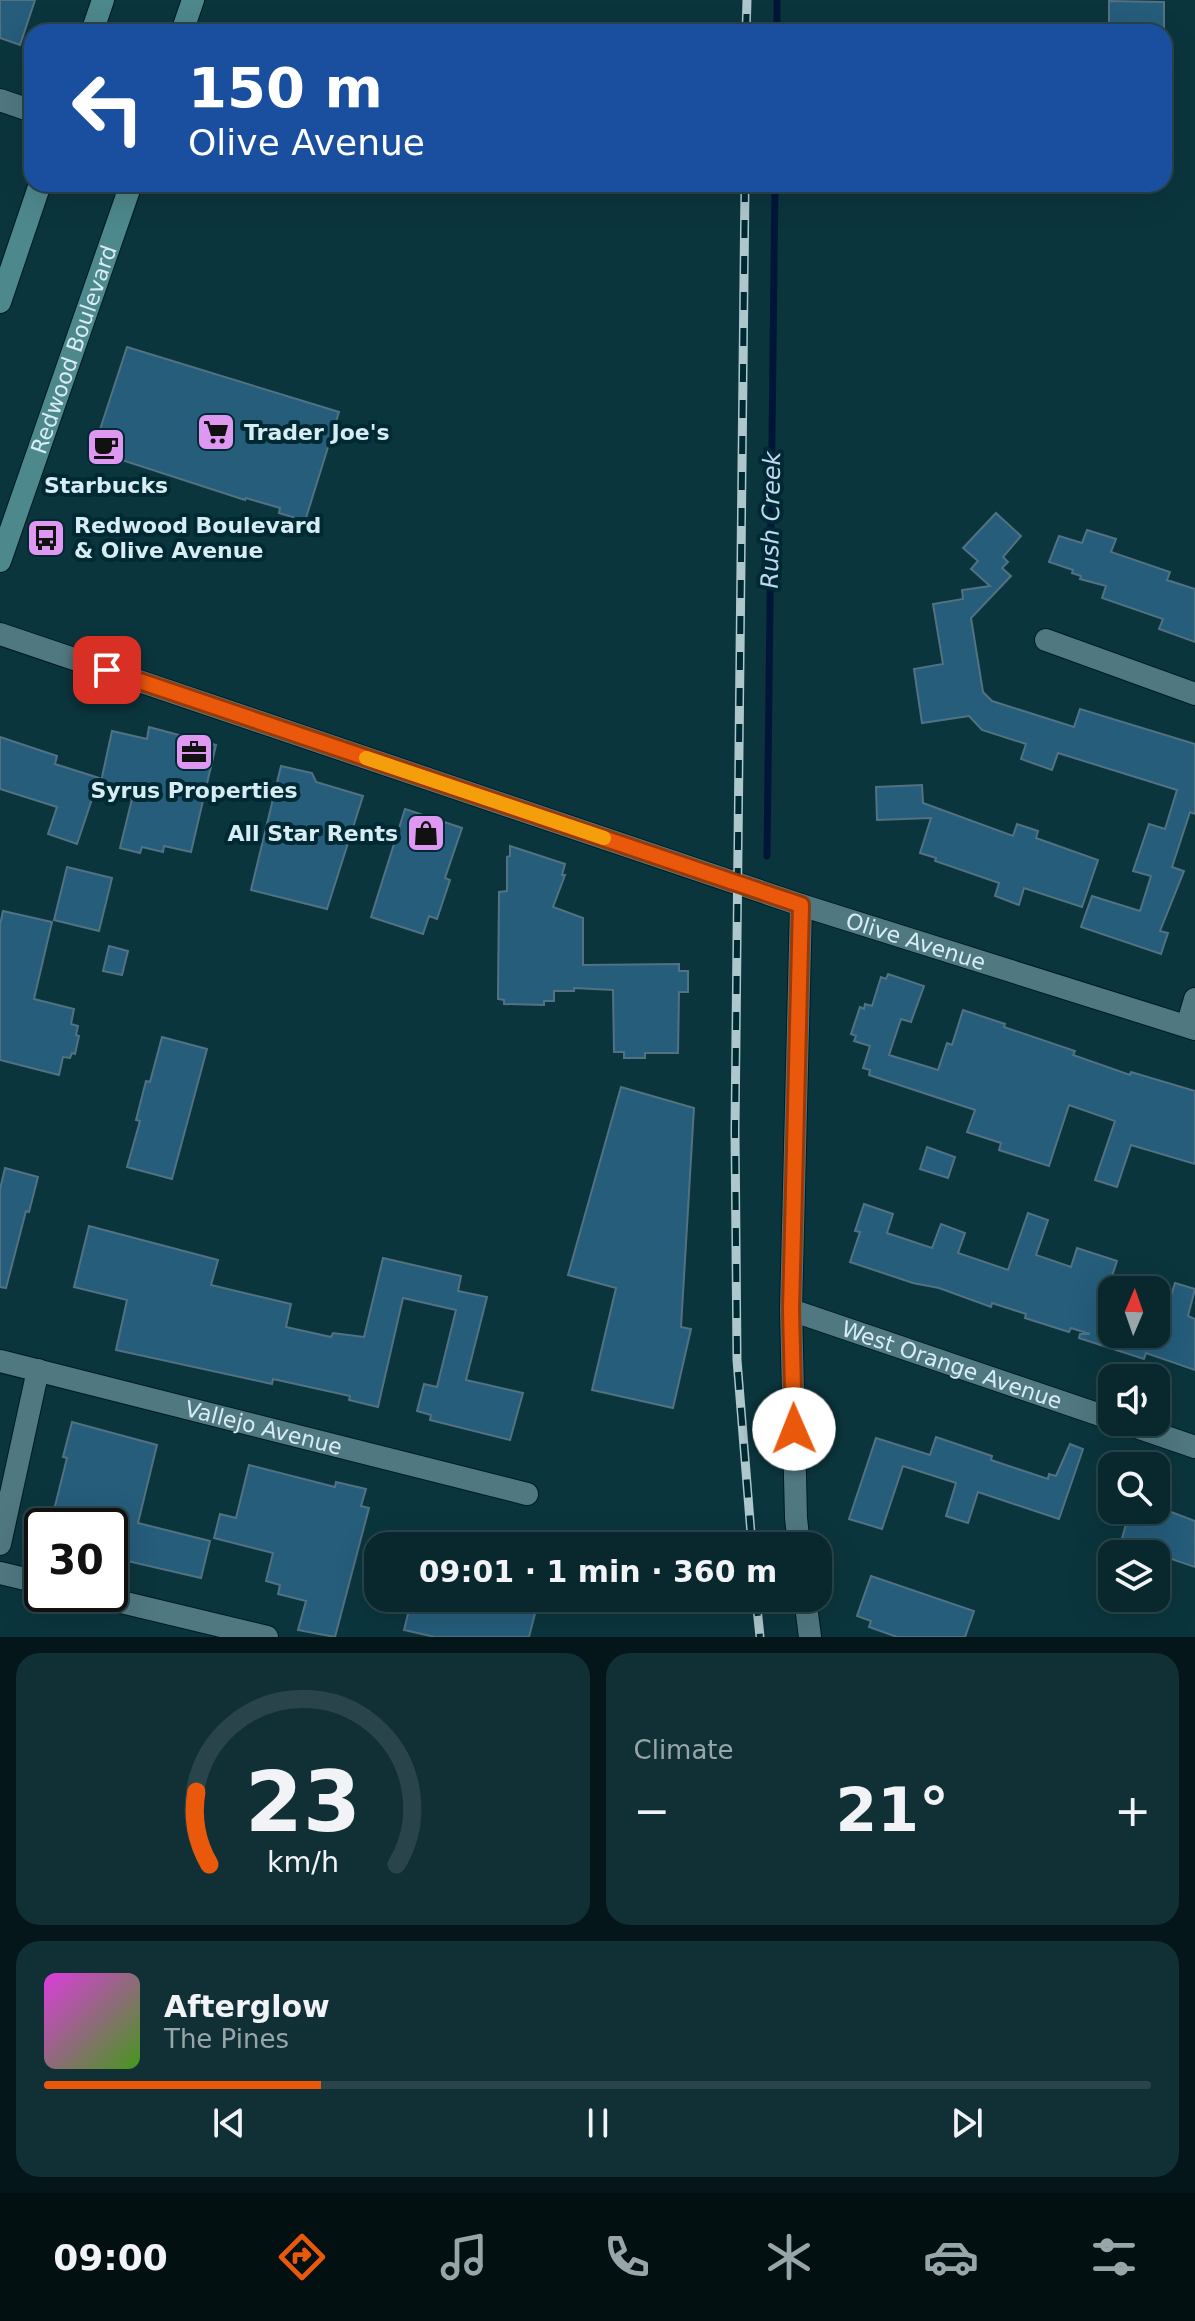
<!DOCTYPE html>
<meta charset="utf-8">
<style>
:root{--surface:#08282e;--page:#113036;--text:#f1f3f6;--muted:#98a6aa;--line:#29444a;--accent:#ea580c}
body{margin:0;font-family:"DejaVu Sans",sans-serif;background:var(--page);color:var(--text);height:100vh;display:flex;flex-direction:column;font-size:30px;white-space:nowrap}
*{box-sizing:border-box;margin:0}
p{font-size:26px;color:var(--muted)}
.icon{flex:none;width:44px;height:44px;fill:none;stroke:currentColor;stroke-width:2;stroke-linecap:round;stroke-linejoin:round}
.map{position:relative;height:1637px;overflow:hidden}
.panel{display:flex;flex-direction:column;gap:16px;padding:16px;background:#041619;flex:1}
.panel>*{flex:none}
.top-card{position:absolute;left:24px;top:24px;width:1148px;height:168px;border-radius:24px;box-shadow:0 8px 32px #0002,0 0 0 2px var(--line);background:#1a4fa0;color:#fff;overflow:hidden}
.needle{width:52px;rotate:2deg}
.controls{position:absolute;left:1098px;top:1276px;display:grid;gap:16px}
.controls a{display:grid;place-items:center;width:72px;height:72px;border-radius:16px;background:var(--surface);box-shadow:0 8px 32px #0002,0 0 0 2px var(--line);font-size:40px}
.speed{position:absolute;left:24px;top:1508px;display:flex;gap:16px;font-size:40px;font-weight:700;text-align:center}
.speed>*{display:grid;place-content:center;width:104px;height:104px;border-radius:50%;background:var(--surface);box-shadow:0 8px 32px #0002,0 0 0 2px var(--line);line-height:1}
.speed .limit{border:4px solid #111;border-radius:12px;background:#fff;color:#111}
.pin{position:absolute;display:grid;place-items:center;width:68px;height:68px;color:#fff;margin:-34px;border-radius:16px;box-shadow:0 4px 12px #0006}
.me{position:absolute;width:88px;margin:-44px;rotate:359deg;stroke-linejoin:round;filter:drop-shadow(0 0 6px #0008)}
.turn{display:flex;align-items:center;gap:28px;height:168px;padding:0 32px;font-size:36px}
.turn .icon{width:104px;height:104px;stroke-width:2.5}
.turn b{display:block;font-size:56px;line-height:68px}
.big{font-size:60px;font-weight:600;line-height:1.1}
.panel .tile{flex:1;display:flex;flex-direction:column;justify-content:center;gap:12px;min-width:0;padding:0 28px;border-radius:24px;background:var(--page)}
.panel .dial{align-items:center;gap:0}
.dial svg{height:208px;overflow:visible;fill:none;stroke:var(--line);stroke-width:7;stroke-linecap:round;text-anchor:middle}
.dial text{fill:var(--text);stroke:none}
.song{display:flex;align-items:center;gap:24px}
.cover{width:96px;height:96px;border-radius:12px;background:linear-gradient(135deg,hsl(300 70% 55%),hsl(100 70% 35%))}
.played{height:8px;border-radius:4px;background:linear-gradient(90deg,var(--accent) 25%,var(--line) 25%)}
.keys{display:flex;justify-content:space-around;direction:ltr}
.heat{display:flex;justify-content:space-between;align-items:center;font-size:44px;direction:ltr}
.panel .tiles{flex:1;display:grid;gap:16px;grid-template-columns:1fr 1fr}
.tile:last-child{grid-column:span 2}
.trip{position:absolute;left:364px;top:1532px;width:468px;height:80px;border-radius:24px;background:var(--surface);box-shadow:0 8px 32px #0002,0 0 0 2px var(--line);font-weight:600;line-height:80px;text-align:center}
.menu{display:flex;height:128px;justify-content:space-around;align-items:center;background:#031012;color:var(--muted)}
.menu .icon{width:56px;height:56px}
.menu .on{color:var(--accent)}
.menu b{font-size:36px;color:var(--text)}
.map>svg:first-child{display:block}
</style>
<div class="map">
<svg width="1195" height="1637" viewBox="0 0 1195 1637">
<rect width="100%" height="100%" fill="#0b353d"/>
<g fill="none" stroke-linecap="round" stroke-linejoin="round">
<path stroke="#001639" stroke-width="7" d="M777 32V0
M767 856 775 184"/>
</g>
<path fill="#255d7b" stroke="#527183" stroke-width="2" d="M0 0H35L20 45 0 38Z
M1109 1 1164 2V32H1109Z
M127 347 339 412 305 521 279 513 280 508 246 498 245 500 122 460 121 463 92 454Z
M996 513 1021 536 1003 557 1008 562 1002 568 1011 576 971 618 983 692 992 701 1074 727 1080 709 1195 744V814L1190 812 1172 867 1184 871 1160 931 1168 933 1161 954 1081 927 1092 896 1140 911 1151 876 1133 871 1149 824 1165 829 1177 790 1058 753 1052 770 1021 759 1026 744 982 730 969 716 922 723 914 669 943 664 933 604 963 599 962 590 990 586 971 569 978 561 963 548Z
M1087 530 1116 539 1111 552 1170 572 1167 580 1195 589V642L1159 629 1163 619 1102 598 1106 586 1080 579 1081 576 1072 573 1073 570 1049 562 1059 536 1082 543Z
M149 727 216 745 191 852 164 846 163 852 142 847 140 853 120 848 132 799 99 791 112 731 147 739Z
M0 737 57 756 55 764 99 778 77 844 48 834 57 807 0 789Z
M281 766 312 773 316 782 363 796 327 909 251 890Z
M922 785 923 803 1013 836 1017 824 1038 831 1036 838 1098 860 1082 907 1024 888 1019 905 995 896 999 883 935 861 936 858 920 853 931 818 877 820 876 787Z
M405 809 462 828 445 878 450 880 437 919 429 916 423 934 371 917Z
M510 846 565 864 562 875H565L553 907 583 918V965L679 964V971H688V992H679L678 1053H645V1058H624V1052H614L613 990 574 988V991H554V1001H544V1005L504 1004V1000L498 999 499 892 507 891V857L510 856Z
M67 867 112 878 99 931 54 920Z
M3 911 52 922 34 999 74 1009 71 1024 78 1026 76 1035 79 1036 75 1054 72 1053 70 1058 63 1057 59 1075 0 1060V925Z
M109 946 128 951 122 975 103 971Z
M888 974 924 986 911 1022 901 1019 889 1055 938 1070 947 1043 952 1045 963 1010 1005 1024 1004 1027 1075 1051 1073 1055 1130 1075 1131 1072 1195 1091V1164L1131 1145 1117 1187 1095 1180 1115 1121 1069 1105 1049 1166 999 1150 1001 1143 967 1132 975 1110 869 1075 870 1070 863 1068 870 1046 854 1041 856 1036 851 1034 860 1007 864 1009 865 1004 872 1006 881 977 886 979Z
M162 1037 207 1049 172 1179 127 1167 140 1121 136 1120 146 1081 150 1082Z
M621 1087 694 1108 681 1327 691 1329 673 1408 592 1390 616 1288 568 1275Z
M927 1147 955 1157 948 1178 920 1169Z
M5 1168 38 1177 29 1212 26 1211 6 1288 0 1287V1189Z
M864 1204 893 1214 887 1233 932 1248 941 1224 965 1233 958 1253 1008 1270 1028 1213 1048 1220 1036 1255 1071 1267 1077 1248 1117 1261 1112 1276 1115 1277 1112 1286V1334H1156V1304L1167 1308 1175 1283 1195 1289 1188 1316 1195 1319V1370L1146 1353 1144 1359 1079 1338 1080 1334H1090L1071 1328 1069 1332 1025 1318 1026 1314 992 1303 991 1307 939 1288 913 1283 850 1262 860 1232 855 1231Z
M89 1226 218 1260 211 1285 291 1304 286 1327 331 1337 333 1333 364 1337 383 1258 461 1276 458 1291 487 1297 466 1380 523 1393 510 1440 430 1420 431 1415 417 1411 424 1384 437 1387 456 1310 403 1298 378 1407 349 1400 350 1396 273 1379 272 1384 116 1350 127 1300 74 1287Z
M72 1422 157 1445 138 1523 210 1541 201 1578 110 1557V1526H50L67 1458 63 1457Z
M936 1437 992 1456 991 1460 1048 1479 1049 1474 1056 1476 1070 1444 1083 1449 1059 1519 978 1492 968 1523 946 1516 956 1483 903 1466 882 1529 849 1519 876 1438 930 1455Z
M249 1465 335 1487 336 1482 366 1489 361 1506 369 1508 335 1637 298 1630 306 1601 278 1594 280 1585 266 1581 273 1553 214 1538 220 1514 236 1518Z
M1130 1510H1166L1195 1521V1567L1157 1554H1136L1119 1549Z
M871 1576 974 1611 965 1637H897L869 1627 871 1621 857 1616Z
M412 1598H539L529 1637H435L404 1630Z"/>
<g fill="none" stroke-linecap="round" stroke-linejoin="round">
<g stroke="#001b21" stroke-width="24">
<g id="minor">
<path d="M0 100 32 111"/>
<path d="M1046 640 1195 694"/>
<path d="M1187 1026 1195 999"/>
<path id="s1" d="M791 1310 1112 1419"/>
<path id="s2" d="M0 1361 527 1494"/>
<path d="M1122 1422 1195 1447"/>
<path d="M0 1544 38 1370"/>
<path d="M799 1546 796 1518 791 1310 801 905"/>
<path d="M0 1573 42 1583"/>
<path d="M88 1594 267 1637"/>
<path d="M805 1598 810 1637"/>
</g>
</g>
<g stroke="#001b21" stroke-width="24">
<g id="tertiary">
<path id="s3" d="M0 634 801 905 1195 1029"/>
</g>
</g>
<g stroke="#001b21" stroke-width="24">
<g id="secondary">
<path d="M92 32 103 0"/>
<path d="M182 32 193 0"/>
<path d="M0 302 40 184"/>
<path id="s4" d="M0 561 131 184"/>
</g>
</g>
<use href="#minor" stroke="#507881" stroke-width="22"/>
<use href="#tertiary" stroke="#507881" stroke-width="22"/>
<use href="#secondary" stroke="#4d888d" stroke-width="22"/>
<g stroke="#aec7cd" stroke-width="9">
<path id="rail" d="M746 32 747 0
M745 184 735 1130 737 1360 752 1546
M756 1598 760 1637"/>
</g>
<use href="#rail" stroke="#002a33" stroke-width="6" stroke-dasharray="18" stroke-linecap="butt"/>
</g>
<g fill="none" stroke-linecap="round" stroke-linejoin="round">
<g stroke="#983908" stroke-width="20">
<path id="route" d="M107 670 801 905 791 1310 794 1429"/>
</g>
<use href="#route" stroke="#ea580c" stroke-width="14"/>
<path stroke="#f59e0b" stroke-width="14" d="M366 758 604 838"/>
</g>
<defs>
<g id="supermarket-square" transform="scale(2)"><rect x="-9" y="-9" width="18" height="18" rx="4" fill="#de98f2" stroke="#002a33"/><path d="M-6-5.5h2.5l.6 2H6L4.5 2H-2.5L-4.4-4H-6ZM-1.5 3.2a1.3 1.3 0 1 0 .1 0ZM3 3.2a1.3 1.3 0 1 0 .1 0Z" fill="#111"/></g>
<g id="cafe-square" transform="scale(2)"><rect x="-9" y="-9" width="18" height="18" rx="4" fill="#de98f2" stroke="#002a33"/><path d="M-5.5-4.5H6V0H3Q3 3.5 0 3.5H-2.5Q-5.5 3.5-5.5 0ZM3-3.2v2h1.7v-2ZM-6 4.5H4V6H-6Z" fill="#111"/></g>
<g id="bus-square" transform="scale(2)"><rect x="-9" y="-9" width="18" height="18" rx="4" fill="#de98f2" stroke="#002a33"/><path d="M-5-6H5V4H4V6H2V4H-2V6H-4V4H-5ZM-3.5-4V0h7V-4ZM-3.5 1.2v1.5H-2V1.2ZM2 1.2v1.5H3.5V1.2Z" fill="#111"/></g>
<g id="office-square" transform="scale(2)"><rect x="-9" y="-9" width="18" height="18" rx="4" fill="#de98f2" stroke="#002a33"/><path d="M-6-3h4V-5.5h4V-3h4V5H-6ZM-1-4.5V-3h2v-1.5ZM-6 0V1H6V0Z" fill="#111"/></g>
<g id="shop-square" transform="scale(2)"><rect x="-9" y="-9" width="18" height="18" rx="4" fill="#de98f2" stroke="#002a33"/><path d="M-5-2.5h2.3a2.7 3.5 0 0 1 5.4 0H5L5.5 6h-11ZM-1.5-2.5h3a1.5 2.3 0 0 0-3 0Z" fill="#111"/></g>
</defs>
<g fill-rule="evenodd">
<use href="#supermarket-square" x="216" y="432"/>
<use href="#cafe-square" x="106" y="447"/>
<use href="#bus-square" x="46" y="538"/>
<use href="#office-square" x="194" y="752"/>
<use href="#shop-square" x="426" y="833"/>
</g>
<g text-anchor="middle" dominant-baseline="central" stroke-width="8" stroke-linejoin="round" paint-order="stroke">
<g font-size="22" fill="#d8edf3" stroke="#002a33">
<text stroke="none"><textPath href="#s4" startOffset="224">Redwood Boulevard</textPath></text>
<text stroke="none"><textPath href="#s3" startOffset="966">Olive Avenue</textPath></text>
<text stroke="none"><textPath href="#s1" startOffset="170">West Orange Avenue</textPath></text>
<text stroke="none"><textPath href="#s2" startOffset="272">Vallejo Avenue</textPath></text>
</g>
<g font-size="22" font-weight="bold" fill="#d8edf3" stroke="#002a33" text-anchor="start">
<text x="244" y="432">Trader Joe's</text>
<text x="106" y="485" text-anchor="middle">Starbucks</text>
<text x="74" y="525">Redwood Boulevard<tspan x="74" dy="25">&amp; Olive Avenue</tspan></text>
<text x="194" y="790" text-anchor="middle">Syrus Properties</text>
<text x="398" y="833" text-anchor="end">All Star Rents</text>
</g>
<g font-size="24" font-style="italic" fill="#c4d7f2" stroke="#002a33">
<text transform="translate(771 520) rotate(-89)">Rush Creek</text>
</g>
</g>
</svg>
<div class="controls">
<a><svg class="needle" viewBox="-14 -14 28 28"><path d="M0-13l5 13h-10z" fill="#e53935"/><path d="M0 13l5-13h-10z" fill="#98a6aa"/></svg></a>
<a><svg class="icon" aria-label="sound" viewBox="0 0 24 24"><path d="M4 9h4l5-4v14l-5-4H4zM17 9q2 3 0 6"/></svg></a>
<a><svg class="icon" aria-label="search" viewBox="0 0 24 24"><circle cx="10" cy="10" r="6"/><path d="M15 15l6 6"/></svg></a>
<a><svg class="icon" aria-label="layers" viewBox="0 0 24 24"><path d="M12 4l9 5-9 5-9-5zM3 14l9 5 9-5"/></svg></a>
</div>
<div class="speed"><div class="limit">30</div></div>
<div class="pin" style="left:107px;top:670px;background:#d93025"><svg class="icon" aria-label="arrive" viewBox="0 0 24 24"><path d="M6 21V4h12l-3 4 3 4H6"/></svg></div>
<svg class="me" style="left:794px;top:1429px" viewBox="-20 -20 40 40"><circle r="19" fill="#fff"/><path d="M0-13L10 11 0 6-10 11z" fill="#ea580c"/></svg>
<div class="trip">09:01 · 1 min · 360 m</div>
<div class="top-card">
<div class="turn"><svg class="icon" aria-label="left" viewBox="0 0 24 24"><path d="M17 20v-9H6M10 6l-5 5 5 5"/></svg><div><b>150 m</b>Olive Avenue</div></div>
</div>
</div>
<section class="panel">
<div class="tiles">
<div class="tile dial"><svg viewBox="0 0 100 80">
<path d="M14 69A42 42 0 1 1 86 69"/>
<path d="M14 69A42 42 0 0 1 9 41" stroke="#ea580c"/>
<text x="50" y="56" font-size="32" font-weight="700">23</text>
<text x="50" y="72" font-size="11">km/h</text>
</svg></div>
<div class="tile"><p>Climate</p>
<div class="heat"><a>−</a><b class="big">21°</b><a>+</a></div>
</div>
<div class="tile">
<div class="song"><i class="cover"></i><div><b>Afterglow</b><p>The Pines</p></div></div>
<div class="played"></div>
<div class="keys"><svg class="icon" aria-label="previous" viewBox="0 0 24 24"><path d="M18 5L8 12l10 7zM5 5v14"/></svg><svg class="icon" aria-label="pause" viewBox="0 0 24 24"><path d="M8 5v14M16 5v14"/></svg><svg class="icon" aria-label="next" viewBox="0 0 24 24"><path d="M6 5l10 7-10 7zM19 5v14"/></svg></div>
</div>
</div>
</section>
<nav class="menu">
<b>09:00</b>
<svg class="icon on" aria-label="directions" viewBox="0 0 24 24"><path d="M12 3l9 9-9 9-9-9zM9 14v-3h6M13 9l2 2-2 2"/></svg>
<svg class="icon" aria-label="music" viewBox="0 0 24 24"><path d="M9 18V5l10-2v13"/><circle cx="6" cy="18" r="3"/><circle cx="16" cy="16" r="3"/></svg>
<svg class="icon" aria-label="phone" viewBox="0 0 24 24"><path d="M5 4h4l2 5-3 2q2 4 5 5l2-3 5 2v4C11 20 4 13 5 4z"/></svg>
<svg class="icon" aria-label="climate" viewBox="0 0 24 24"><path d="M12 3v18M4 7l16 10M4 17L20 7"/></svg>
<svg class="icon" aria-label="car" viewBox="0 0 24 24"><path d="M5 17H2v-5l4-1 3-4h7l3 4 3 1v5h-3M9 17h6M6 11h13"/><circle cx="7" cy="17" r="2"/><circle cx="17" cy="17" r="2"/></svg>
<svg class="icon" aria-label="filters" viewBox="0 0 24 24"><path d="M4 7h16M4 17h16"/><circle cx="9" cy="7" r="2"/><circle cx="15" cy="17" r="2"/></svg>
</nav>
